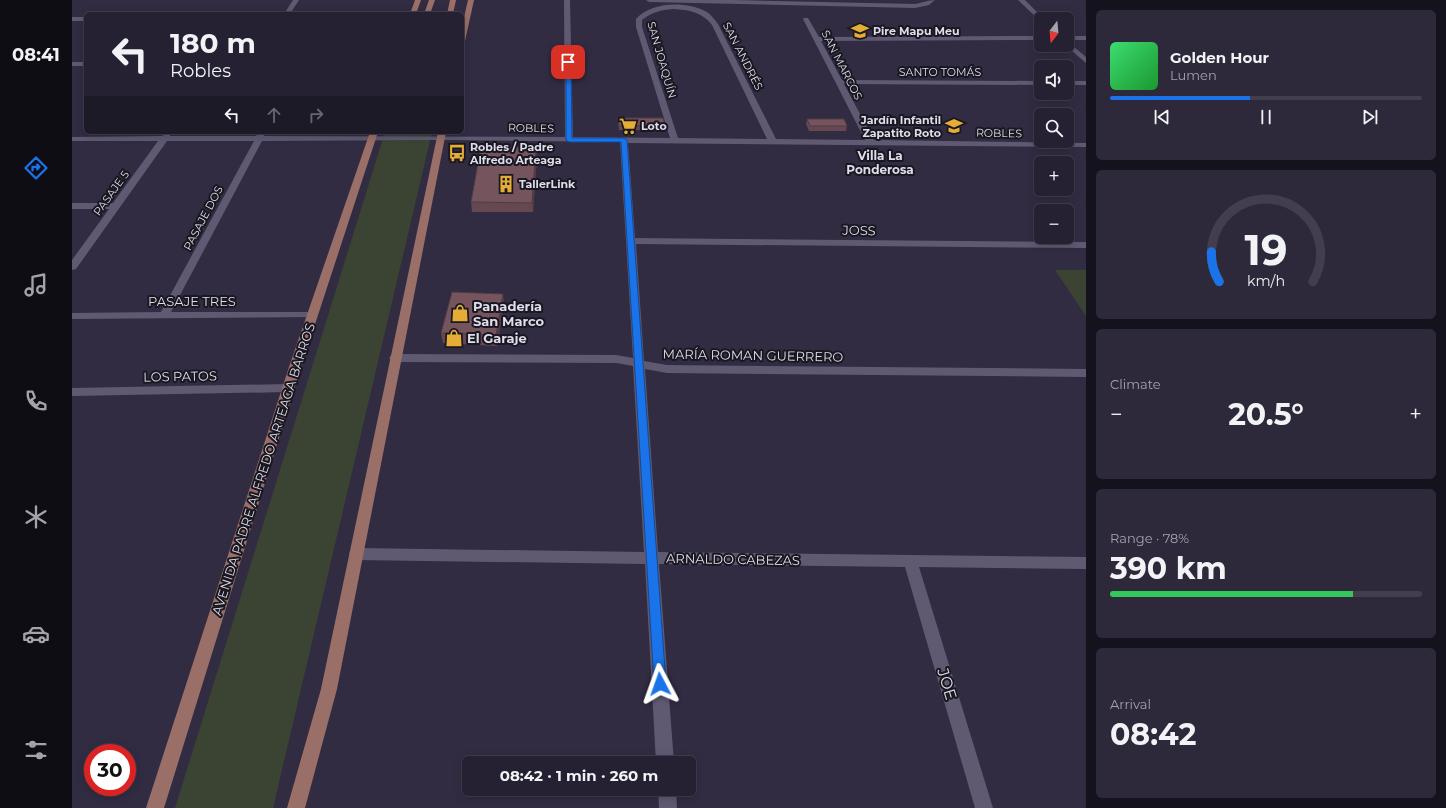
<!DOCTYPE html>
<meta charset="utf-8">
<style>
:root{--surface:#252132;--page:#2d293a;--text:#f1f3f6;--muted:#a3a3ac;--line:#423e4d;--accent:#1a73e8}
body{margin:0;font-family:Montserrat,sans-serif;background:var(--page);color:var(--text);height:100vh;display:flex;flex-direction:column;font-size:15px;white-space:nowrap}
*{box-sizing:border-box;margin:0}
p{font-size:13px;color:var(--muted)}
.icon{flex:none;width:22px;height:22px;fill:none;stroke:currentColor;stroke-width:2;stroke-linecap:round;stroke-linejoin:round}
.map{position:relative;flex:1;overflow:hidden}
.panel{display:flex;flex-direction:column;gap:10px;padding:10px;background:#14121c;width:360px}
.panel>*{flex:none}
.hud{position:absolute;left:12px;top:12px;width:380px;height:122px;border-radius:6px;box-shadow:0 2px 10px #0003,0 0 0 1px var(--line);background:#252132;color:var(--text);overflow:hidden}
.needle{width:26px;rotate:196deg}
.controls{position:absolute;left:962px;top:12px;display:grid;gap:8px}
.controls a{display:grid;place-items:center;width:40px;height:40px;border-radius:6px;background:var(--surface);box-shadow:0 2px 10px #0003,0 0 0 1px var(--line);font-size:20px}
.speed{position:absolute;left:12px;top:744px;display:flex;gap:8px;font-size:20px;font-weight:700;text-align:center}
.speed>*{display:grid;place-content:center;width:52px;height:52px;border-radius:50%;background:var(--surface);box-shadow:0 2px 10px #0003,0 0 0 1px var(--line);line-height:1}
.speed .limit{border:6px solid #d22;background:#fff;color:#111}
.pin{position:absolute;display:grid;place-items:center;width:34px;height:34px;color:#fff;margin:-17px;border-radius:8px;box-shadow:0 2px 6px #0006}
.me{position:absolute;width:44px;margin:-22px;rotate:356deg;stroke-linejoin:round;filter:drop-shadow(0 0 3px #0008)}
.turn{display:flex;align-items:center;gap:14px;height:84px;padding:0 20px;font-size:18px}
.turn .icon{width:52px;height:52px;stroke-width:2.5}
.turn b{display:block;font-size:28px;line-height:34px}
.lanes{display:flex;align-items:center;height:38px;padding:0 20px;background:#0003;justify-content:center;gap:20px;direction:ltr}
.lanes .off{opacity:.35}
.big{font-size:30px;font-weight:700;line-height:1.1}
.panel .tile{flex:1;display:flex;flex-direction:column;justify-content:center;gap:6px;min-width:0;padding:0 14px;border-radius:6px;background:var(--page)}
.panel .dial{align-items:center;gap:0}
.dial svg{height:104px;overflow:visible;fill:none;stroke:var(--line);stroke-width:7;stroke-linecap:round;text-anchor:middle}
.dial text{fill:var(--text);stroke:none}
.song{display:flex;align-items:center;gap:12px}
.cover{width:48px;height:48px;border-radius:6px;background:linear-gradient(135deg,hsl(140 70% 55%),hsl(130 70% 35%))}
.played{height:4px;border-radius:2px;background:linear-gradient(90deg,var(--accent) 45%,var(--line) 45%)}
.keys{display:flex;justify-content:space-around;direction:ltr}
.heat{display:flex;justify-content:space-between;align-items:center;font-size:22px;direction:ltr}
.charge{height:6px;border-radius:3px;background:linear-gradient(90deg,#34c759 78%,var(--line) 0)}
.trip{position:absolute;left:390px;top:756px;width:234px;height:40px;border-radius:6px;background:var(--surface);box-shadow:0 2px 10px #0003,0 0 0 1px var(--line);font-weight:700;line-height:40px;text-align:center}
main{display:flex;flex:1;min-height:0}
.menu{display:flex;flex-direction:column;width:72px;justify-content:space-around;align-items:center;background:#0f0d14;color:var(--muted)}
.menu .icon{width:28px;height:28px}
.menu .on{color:var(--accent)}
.menu b{font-size:18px;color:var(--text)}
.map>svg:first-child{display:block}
</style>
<main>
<nav class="menu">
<b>08:41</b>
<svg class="icon on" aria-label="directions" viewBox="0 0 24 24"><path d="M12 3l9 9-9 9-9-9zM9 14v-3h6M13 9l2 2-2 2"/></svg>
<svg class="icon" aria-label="music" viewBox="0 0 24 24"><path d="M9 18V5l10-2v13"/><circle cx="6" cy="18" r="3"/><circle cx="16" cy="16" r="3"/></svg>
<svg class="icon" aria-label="phone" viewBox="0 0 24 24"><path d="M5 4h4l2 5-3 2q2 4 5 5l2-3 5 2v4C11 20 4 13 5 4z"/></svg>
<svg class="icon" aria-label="climate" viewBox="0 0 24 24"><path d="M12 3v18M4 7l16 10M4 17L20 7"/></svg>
<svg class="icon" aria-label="car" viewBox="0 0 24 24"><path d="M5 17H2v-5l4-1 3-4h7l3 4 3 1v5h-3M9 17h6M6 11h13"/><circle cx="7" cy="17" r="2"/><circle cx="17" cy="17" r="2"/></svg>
<svg class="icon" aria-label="filters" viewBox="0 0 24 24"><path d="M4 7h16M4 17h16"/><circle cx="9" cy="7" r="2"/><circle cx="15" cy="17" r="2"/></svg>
</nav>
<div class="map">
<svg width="1014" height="808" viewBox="0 0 1014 808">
<rect width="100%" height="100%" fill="#312c42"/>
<path fill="#3b4433" d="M313 132H360L201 808H103Z
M983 270H1014V316Z"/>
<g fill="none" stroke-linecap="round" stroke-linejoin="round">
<path fill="#5f5a72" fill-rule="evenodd" d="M221 0H227L218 14H212Z
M492 0H498L501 137 598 138 564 27V19C579 2 613 1 633 11 639 14 642 19 646 24L704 139 793 140 731 19 732 18H736L747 37 969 36V40L749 41 770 80 969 81V85L772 84 802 140 1014 143V147L556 143 563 238 1014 242V248L564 244 572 361 595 365 1014 369V377L595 373 573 369 586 552 1014 557V569L847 567 921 808H903L833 567 587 564 602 763H584L573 564 284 560 279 558 277 554 279 550 284 548 572 552 561 366 544 363 323 362 319 361 317 358 319 355 323 354 544 355 561 358 548 142 369 140 190 141 99 312H240L244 313 245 315 244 317 0 319V313L89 312 182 141H95L4 269 0 270V260L37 209H0V203H41L86 141H0V137L90 136 95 133H98V136H184L187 132H193L192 136 493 137ZM601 9C617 10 630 12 640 25L695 139 606 138 570 27V20C580 12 589 10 601 9Z
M574 0H661L843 4C850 3 856 0 863 0L857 5 843 8 577 2Z
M946 0H953L972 19 967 20Z
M0 17H14V21H0Z
M995 36H1014V40H995Z
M995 41 1014 57V63L993 45H995Z
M0 62H14V66H0Z
M995 81H1014V85H995Z
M216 384 220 385 222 388 220 391 216 392 0 396V388Z
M586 789H604L605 808H587Z"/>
<path fill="#9a6f68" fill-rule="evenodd" d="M343 0H349L344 14H338Z
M357 0H363L358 14H352Z
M378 0H384L381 14H375Z
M396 0H402L393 41 390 43V26Z
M298 132H306L229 367 92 808H74L217 367Z
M366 132H374L265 689 233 808H215L249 689Z"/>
</g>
<path fill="#654851" d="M546 118 593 125 592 130H547Z
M735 119 775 126 774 131H737L734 124Z
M465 157 461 212H400L399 202Z
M431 294 432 304 425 346 371 343 369 333Z"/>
<path fill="#523b42" d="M464 147 465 157 461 212 460 203Z
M431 294 432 304 425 346 424 335Z"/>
<path fill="#75545e" stroke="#523b42" d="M546 118H591L593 125 547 126Z
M735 119H772L775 126H738Z
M409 147H464L460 203 399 202Z
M380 292 431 294 424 335 369 333Z"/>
<path fill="#1a73e8" stroke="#114b97" d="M494 61 499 62 500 138H552L555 140 594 684 592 688 588 690 584 688 582 684 549 142H497L494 140Z"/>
<defs>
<g id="school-bare" transform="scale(1.38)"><path d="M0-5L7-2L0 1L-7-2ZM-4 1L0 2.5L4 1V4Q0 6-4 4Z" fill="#e5ad35" stroke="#191720" stroke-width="2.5" paint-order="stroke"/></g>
<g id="supermarket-bare" transform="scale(1.38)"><path d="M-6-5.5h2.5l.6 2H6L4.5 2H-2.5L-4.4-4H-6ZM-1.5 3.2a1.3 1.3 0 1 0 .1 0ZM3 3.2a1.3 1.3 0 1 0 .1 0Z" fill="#e5ad35" stroke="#191720" stroke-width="2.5" paint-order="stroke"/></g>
<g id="bus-bare" transform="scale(1.38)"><path d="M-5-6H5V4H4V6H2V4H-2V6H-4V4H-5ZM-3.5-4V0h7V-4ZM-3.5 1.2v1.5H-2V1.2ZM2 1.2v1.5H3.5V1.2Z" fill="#e5ad35" stroke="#191720" stroke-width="2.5" paint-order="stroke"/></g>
<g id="building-bare" transform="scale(1.38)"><path d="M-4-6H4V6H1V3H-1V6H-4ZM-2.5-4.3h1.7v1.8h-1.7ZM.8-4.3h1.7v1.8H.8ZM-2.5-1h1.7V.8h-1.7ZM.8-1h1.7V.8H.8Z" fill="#e5ad35" stroke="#191720" stroke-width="2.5" paint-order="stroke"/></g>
<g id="shop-bare" transform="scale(1.38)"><path d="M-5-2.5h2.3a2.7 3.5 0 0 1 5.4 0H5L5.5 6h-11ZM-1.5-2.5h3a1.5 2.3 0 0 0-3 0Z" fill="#e5ad35" stroke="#191720" stroke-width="2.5" paint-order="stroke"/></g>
</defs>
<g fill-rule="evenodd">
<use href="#school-bare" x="788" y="31"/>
<use href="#supermarket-bare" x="556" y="126"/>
<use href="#school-bare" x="882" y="126"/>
<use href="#bus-bare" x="385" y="153"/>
<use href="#building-bare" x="434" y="184"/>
<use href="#shop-bare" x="388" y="313"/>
<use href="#shop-bare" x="382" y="338"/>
</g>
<g text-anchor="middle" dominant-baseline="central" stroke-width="4" stroke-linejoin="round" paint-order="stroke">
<g font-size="11" font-weight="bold" fill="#dfdceb" stroke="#191720" text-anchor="start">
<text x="801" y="31">Pire Mapu Meu</text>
<text x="869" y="120" text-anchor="end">Jardín Infantil<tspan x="869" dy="13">Zapatito Roto</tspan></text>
<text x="569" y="126">Loto</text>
<text x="398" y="147">Robles / Padre<tspan x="398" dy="13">Alfredo Arteaga</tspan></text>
<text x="447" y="184">TallerLink</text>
</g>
<g font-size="11" fill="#dfdceb" stroke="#191720">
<text transform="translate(671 56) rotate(63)">SAN ANDRÉS</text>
<text transform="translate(590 60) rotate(74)">SAN JOAQUÍN</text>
<text transform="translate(770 65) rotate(63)">SAN MARCOS</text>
<text x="868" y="72">SANTO TOMÁS</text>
<text transform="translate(459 128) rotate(1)">ROBLES</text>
<text transform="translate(927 133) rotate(1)">ROBLES</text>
<text transform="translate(39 193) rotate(-54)">PASAJE 5</text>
<text transform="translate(131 218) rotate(-62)">PASAJE DOS</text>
</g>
<g font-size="12" font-weight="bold" fill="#dfdceb" stroke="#191720">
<text x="808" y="155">Villa La<tspan x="808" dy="14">Ponderosa</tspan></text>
</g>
<g font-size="13" fill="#dfdceb" stroke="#191720">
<text transform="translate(787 230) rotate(1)">JOSS</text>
<text x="120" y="301">PASAJE TRES</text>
<text transform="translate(681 355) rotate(1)">MARÍA ROMAN GUERRERO</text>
<text transform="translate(108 376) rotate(-1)">LOS PATOS</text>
<text transform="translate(191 469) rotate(-72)">AVENIDA PADRE ALFREDO ARTEAGA BARROS</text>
<text transform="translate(661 559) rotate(1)">ARNALDO CABEZAS</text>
</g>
<g font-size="13" font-weight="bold" fill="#dfdceb" stroke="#191720" text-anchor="start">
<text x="401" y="306">Panadería<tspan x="401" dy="15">San Marco</tspan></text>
<text x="395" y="338">El Garaje</text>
</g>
<g font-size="16" fill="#dfdceb" stroke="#191720">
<text transform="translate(875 684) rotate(73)">JOE</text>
</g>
</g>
</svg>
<div class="controls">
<a><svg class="needle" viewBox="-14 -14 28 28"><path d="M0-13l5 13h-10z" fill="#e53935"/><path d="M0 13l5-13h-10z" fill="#a3a3ac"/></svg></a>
<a><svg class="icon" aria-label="sound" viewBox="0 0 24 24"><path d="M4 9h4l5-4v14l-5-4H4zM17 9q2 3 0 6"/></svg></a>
<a><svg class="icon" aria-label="search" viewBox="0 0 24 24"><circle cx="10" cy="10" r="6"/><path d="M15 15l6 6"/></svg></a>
<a>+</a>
<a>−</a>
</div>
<div class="speed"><div class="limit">30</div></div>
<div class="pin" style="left:496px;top:62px;background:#d93025"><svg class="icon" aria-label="arrive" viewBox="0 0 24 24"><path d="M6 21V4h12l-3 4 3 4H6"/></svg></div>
<svg class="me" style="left:588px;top:684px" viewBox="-20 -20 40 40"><path d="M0-17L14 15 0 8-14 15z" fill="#1a73e8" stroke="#fff" stroke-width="4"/></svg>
<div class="trip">08:42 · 1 min · 260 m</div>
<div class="hud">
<div class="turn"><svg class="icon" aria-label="left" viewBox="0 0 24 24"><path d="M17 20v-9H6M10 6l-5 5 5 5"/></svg><div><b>180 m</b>Robles</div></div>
<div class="lanes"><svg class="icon" aria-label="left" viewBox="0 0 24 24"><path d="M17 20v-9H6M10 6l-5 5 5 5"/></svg><svg class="icon off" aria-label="ahead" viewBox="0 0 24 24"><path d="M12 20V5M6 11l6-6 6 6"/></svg><svg class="icon off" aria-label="right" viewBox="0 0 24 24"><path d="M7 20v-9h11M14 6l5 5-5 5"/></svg></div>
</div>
</div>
<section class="panel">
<div class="tile">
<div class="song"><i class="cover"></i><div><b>Golden Hour</b><p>Lumen</p></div></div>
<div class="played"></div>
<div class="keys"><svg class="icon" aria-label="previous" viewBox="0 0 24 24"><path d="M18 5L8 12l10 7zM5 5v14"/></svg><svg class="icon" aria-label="pause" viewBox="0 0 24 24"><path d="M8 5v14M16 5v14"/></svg><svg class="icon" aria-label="next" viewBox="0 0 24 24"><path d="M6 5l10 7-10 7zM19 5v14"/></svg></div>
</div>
<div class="tile dial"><svg viewBox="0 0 100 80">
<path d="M14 69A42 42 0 1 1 86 69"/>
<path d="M14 69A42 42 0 0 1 8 46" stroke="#1a73e8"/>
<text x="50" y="56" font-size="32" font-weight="700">19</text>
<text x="50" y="72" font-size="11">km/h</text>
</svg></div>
<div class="tile"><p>Climate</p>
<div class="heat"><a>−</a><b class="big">20.5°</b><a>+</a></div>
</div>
<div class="tile"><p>Range · 78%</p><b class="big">390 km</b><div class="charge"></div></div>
<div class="tile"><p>Arrival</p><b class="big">08:42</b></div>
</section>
</main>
